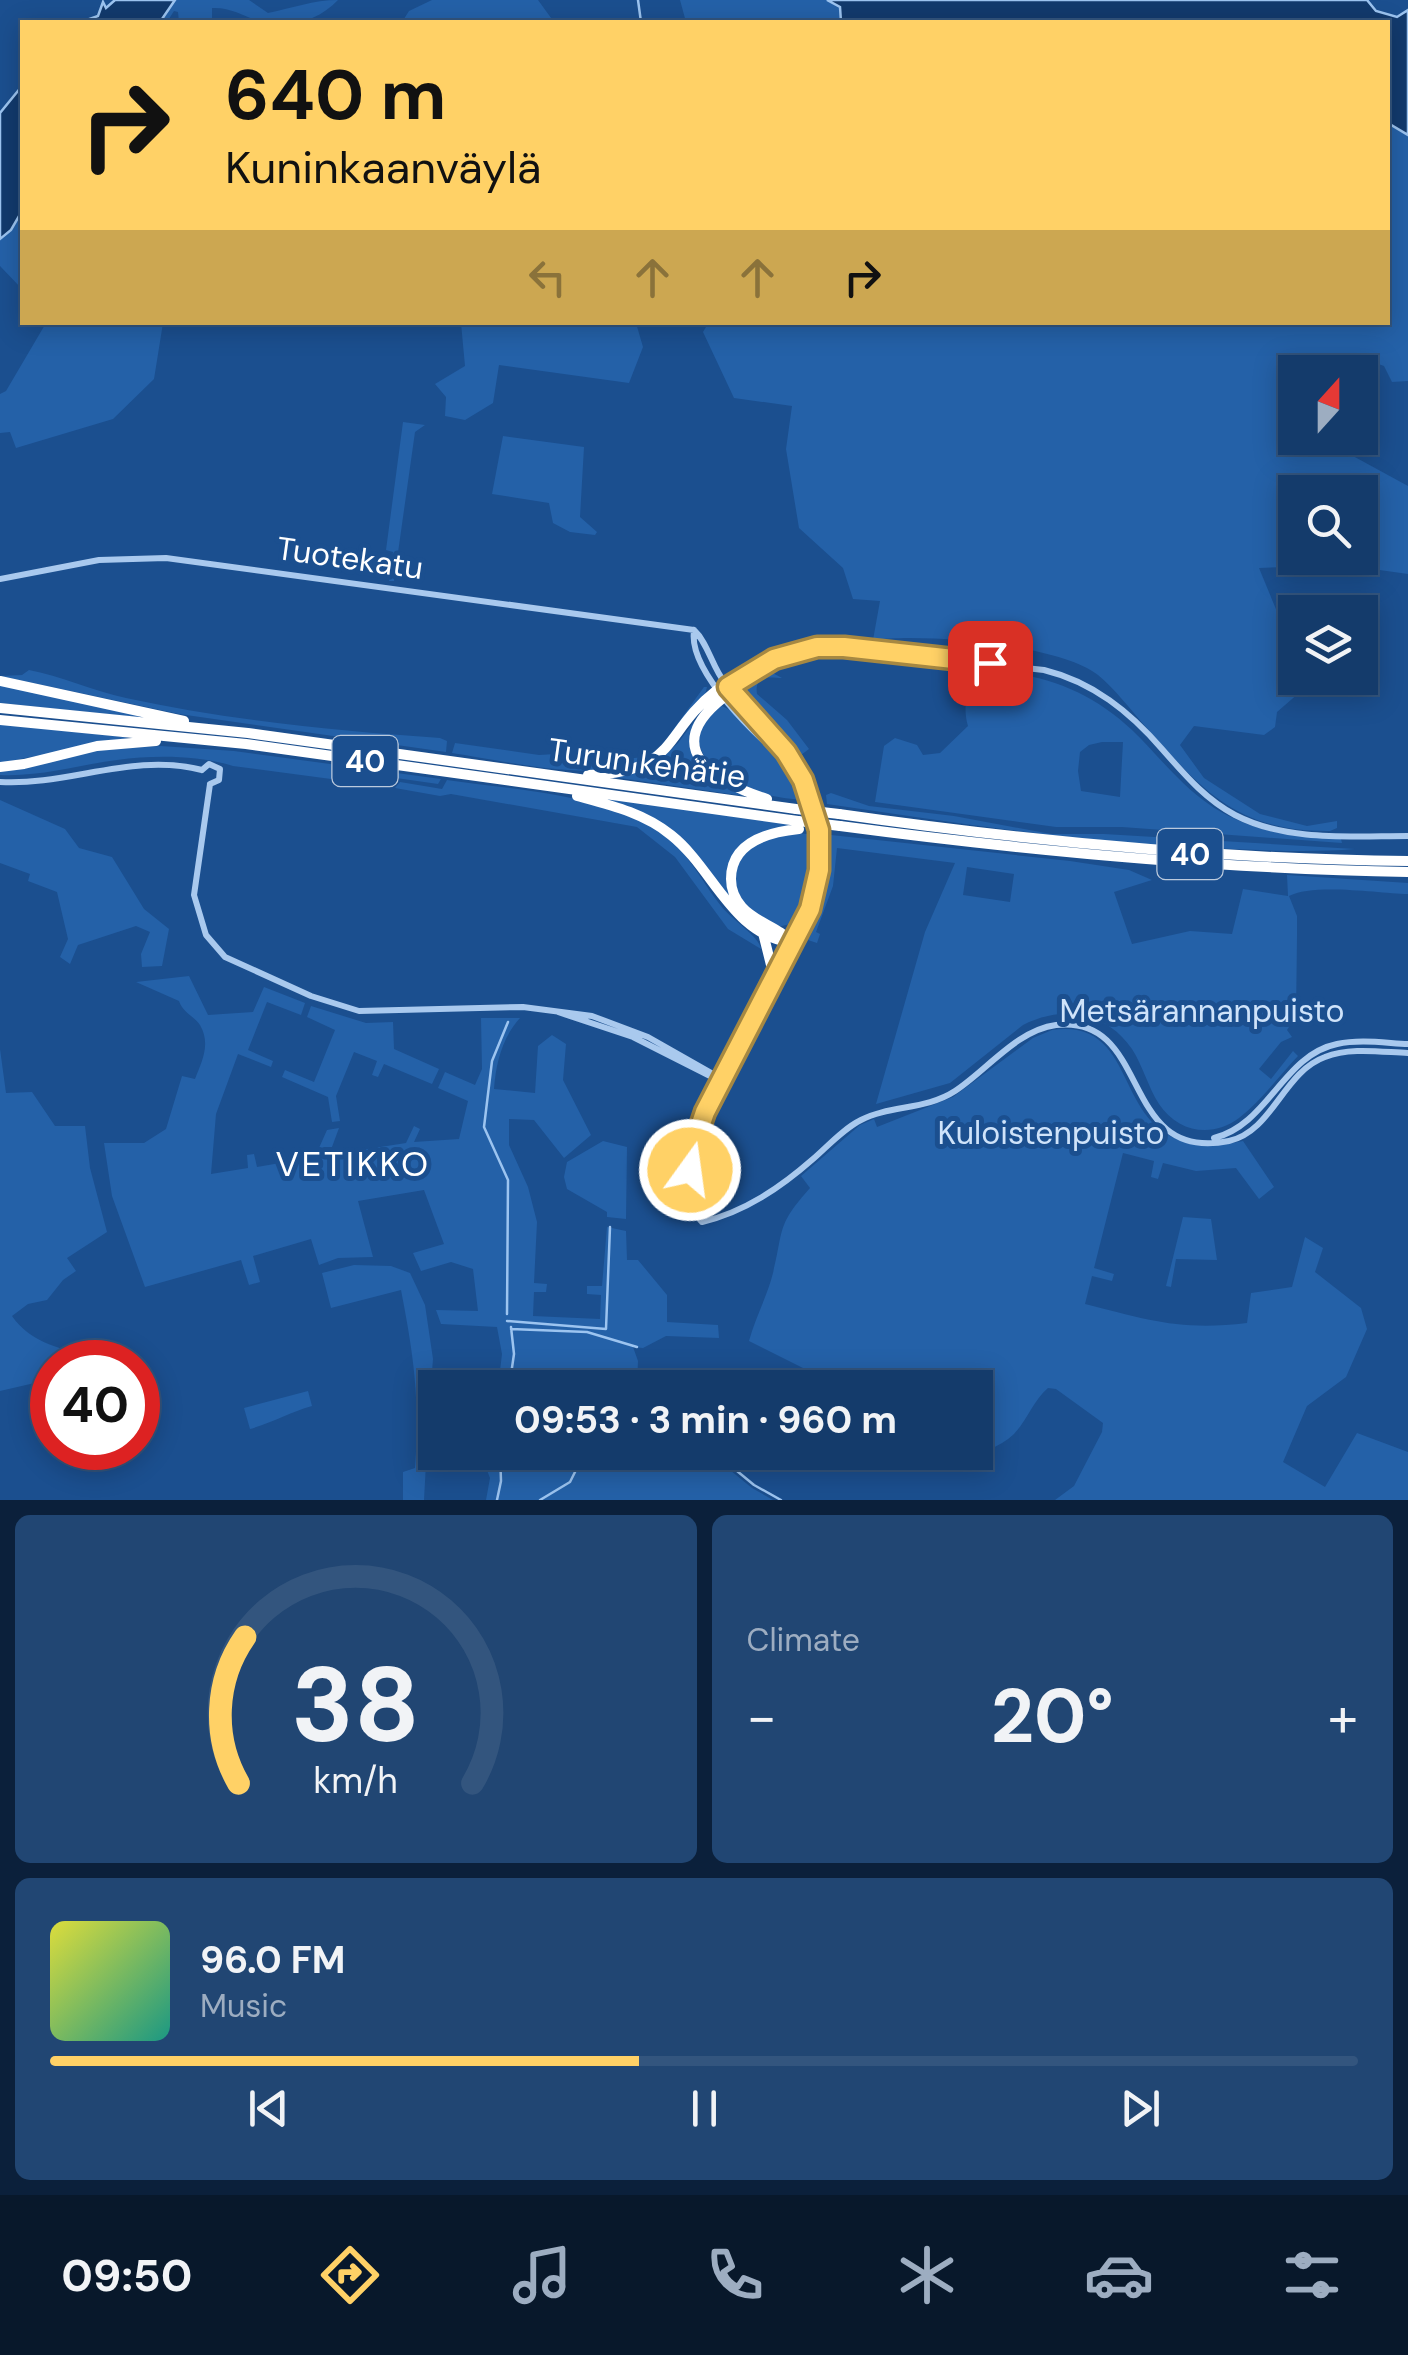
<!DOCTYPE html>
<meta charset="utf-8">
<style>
:root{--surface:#143b6b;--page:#214673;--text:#f1f3f6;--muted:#9dadc1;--line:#33557e;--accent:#ffd166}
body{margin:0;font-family:"DM Sans",sans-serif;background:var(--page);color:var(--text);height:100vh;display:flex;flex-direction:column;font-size:38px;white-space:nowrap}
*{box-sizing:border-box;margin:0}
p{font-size:32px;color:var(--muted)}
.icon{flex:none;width:55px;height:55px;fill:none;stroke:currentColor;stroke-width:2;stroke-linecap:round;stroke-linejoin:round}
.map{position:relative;height:1500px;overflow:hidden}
.panel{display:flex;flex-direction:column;gap:15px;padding:15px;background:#0b203b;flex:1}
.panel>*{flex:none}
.guide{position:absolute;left:20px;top:20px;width:1370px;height:305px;border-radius:0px;box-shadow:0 5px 25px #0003,0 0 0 2px var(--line);background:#ffd166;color:#111;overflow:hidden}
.needle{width:65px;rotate:21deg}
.tools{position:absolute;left:1278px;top:355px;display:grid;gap:20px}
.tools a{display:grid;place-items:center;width:100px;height:100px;border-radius:0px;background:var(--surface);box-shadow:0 5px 25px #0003,0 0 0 2px var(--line);font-size:50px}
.speed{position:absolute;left:30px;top:1340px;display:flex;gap:20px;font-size:50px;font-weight:700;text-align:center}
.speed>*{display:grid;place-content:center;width:130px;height:130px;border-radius:50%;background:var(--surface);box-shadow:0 5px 25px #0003,0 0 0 2px var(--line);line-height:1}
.speed .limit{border:15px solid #d22;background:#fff;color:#111}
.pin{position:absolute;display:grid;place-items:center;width:85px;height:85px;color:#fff;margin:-42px;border-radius:20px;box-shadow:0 5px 15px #0006}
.me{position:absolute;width:110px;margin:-55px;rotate:14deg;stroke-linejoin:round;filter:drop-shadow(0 0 8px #0008)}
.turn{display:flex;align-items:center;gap:35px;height:210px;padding:0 40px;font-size:45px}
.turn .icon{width:130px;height:130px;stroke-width:2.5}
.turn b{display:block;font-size:70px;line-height:85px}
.lanes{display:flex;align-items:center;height:95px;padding:0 40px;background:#0003;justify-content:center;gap:50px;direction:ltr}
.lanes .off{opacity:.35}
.big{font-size:75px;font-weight:700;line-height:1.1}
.panel .widget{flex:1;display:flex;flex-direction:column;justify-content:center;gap:15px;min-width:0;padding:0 35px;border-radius:15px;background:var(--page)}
.panel .dial{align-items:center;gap:0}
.dial svg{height:260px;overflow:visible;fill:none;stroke:var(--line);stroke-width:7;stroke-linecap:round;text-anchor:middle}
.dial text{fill:var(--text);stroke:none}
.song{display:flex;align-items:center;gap:30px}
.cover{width:120px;height:120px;border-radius:15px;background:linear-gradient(135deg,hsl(60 70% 55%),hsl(170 70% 35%))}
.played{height:10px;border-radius:5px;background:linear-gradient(90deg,var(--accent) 45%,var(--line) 45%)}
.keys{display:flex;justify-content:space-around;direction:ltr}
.heat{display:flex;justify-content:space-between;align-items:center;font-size:55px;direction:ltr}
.panel .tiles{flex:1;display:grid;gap:15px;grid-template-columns:1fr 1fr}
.widget:last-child{grid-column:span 2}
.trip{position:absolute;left:418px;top:1370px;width:575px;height:100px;border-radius:0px;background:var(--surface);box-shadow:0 5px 25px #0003,0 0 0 2px var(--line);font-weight:700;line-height:100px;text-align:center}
.tab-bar{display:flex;height:160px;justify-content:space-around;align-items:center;background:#08182b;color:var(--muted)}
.tab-bar .icon{width:70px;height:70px}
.tab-bar .on{color:var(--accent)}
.tab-bar b{font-size:45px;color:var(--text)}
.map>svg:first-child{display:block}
</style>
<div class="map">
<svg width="1408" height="1500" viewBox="0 0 1408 1500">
<rect width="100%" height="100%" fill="#1b4f8f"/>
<path fill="#2461a8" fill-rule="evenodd" d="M175 0H249L268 13C293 8 313 0 338 0 319 20 293 28 265 22 246 19 234 7 212 8V22H179L178 12 174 11 167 22H160Z
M432 0H538L554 22H402L409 11Z
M680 0H827L840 6 841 22H686Z
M1388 123 1408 135V381L1392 382 1384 366C1358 357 1345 355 1319 367L1298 360 1292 367 1295 438H1320L1408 486V574L1344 565 1259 568 1287 636 1295 633V678H1313L1307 686 1277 712 1275 727 1264 735 1194 726 1180 745 1204 778 1260 814 1307 826 1337 821V828L1330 831C1237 832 1202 790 1145 726 1130 709 1115 689 1098 675 1058 644 922 633 873 640L880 601 853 599 843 568 799 528 786 449 792 406 734 398 703 332 709 322H1388ZM1295 492H1360V558H1295Z
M22 211V289L0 266V239L11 230Z
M46 323H163L154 379 113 419 16 448 10 432 0 433V394L6 391Z
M461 323H636L643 347 629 383 499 365 493 403 465 420 445 416 446 397 435 384 465 366Z
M403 422 425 425 415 432 394 581H389L393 552 386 550Z
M503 436 584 447 580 517 597 532 595 535 570 532 553 523 549 503 492 494Z
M765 669 782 678C771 678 754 673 757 694L787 720 809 749 801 755 741 690V686Z
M29 670C62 676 93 691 126 698 228 720 336 731 440 738L447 741 446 752 179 714 0 676 22 675Z
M979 673C1036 669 1091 691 1132 730 1162 759 1186 793 1223 813 1262 834 1298 837 1341 839L1342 843 1122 827H1056L875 802 884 746 895 738 917 745 923 755 940 753 968 726C963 711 965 683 979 673ZM1102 742H1123L1120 797 1081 791 1078 771 1080 752 1089 745Z
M0 684 156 719 0 703Z
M704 687H707L705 695C690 712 680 735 663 750 617 790 508 761 452 753L455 743 539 755 572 753 624 759 645 757 660 748Z
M708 703 700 715 697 761 714 780 744 796 613 777 661 759 678 743Z
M722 706 730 710 785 764 806 800C761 797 707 786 697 736L715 708Z
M0 724 125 737 128 738 0 763Z
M161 746 234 751 441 779 438 784 396 778 391 787 233 766C198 755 154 755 117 760 78 765 40 777 0 775V770L99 750Z
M447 780C514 790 625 795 675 844 693 862 705 886 721 906 731 919 760 937 761 949L728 929 675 857 637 827 451 794 440 796 395 788 400 782 442 789Z
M831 793 869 806 954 816 1051 834H1104L1355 849C1307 853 1258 850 1209 848 1081 842 954 823 827 804L826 795Z
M604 798 787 824 792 826 774 829 731 863 743 915 688 847Z
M0 800 65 829 79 848 112 857 144 909 169 929 162 966 142 967 141 954 150 932 136 926 78 945 70 964 60 957 68 939 57 892 28 881 30 874 0 863Z
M799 833 814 835C816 866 807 897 790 924L778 927C767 920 752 914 744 904 727 883 735 854 759 842 770 836 786 835 799 833Z
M831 835 1070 861 1129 870 1152 880 1114 892 1132 944 1190 931 1232 934 1243 889 1288 896 1287 875 1408 883V894C1379 893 1312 883 1289 896L1297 916V936L1296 1016 1287 1030 1292 1037 1281 1042 1259 1069 1271 1079 1293 1051 1298 1056C1279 1076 1261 1101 1239 1118 1213 1138 1178 1133 1159 1104 1148 1087 1143 1066 1132 1049 1106 1011 1062 1005 1023 1025L950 1083 876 1104 925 932 955 863 837 848 833 886 816 932 820 934 817 943 808 940C827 905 830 874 831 835ZM967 867 1014 874 1010 902 963 895Z
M189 976 208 1015 253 1012 264 987 305 1003 301 1015 267 1002 248 1050 273 1061 271 1067 238 1054 216 1114 211 1174 248 1168 247 1155 254 1154 257 1167 315 1157 327 1130 339 1128 329 1155 406 1143 414 1126 420 1129 414 1142 459 1139 468 1101 438 1088 445 1072 475 1085 482 1069 481 1018H520C502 1038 496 1063 494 1089L535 1093 538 1046 552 1035 566 1044 563 1080 591 1135 564 1158 534 1120 509 1119V1145L528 1187 537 1222 534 1283 547 1284 546 1292H534L533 1316 600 1319 601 1295 587 1294V1286H602L607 1227 626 1231 627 1260H638L667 1295V1322L718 1325 719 1338 666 1336 643 1348 633 1347 638 1361 637 1387H498L502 1354 497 1327 441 1324 436 1310 478 1311 473 1269 451 1262 421 1271 413 1253 444 1244 424 1190 358 1201 373 1257 338 1258 319 1265 311 1239 253 1256 260 1282 249 1285 241 1260 145 1287 112 1196 104 1143H144L166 1129 182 1076 195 1079C202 1061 211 1044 200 1025 193 1015 183 1013 179 1001L136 982Z
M311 1006 366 1023 393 1022 394 1049 439 1069 432 1084 384 1064 378 1077 372 1075 377 1061 354 1052 336 1096 340 1121 332 1122 328 1097 282 1077 285 1070 314 1082 335 1030 307 1017Z
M1052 1030C1155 1016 1098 1170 1243 1141L1274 1187 1259 1199 1236 1168 1196 1171 1163 1163 1158 1179 1151 1177 1154 1161 1123 1153 1094 1268 1114 1274 1112 1281 1092 1276 1085 1304C1148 1320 1181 1331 1247 1323L1251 1293 1292 1287 1305 1237 1323 1248 1315 1272 1361 1308 1367 1329 1346 1377 1307 1406 1283 1462 1325 1487 1357 1433 1408 1452V1500H1055L1074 1486 1102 1432 1103 1423 1056 1389 1048 1388C1033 1401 1028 1419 1014 1434 996 1452 962 1459 938 1453L975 1452V1388L841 1387 749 1341C755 1318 767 1297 773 1273 784 1229 776 1226 810 1188L801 1176 860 1125 874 1119 877 1127 953 1097 1033 1038Z
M0 1049 6 1093 32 1092 55 1126H85L90 1168 107 1232 67 1258 76 1271 63 1280 47 1300 28 1304 12 1316C30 1342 57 1347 86 1356L87 1362H52V1379L0 1391Z
M603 1141 627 1147 626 1219 607 1217V1212L567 1189 564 1177 567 1162Z
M1183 1217 1211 1219 1217 1260 1176 1259 1171 1287 1166 1286Z
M354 1265 391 1266 410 1273 425 1305 433 1359 431 1384 435 1405 428 1427 424 1500H403V1472L415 1468C420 1400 414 1357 401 1290L331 1308 322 1273Z
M308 1391 312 1406C290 1412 272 1423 250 1429L244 1408Z
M484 1452 709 1453 752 1488 773 1500H486L490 1478 483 1460Z"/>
<path fill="#123a6d" stroke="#9cc4f0" stroke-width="2.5" d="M115 0H175L160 22H81L98 16 103 2 106 8Z
M827 0H1367L1376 11 1397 17 1408 10V135L1388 123V22H841L840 7Z
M22 86V211L11 230 0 239V113Z"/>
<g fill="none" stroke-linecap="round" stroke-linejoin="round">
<path stroke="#9cc4f0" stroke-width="2.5" d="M638 0 641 22
M507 1314 508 1180 484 1127 492 1061 508 1022
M507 1321 606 1329 610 1227
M511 1329 587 1332 637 1347
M509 1388 514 1354 511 1327
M714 1452 754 1485 781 1500
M497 1500 501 1481 500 1452
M540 1500 570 1482 585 1452"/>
<path stroke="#a9c9ee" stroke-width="6" d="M0 579 99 560 166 558 694 630
M694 630C708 643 712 667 725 683 744 708 769 728 787 753 820 800 828 855 810 909L696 1136 690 1170 702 1222
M694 631C688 671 759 741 790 762
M717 690 774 659 826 646 1044 670C1093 682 1130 712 1162 749 1185 775 1205 799 1235 815 1287 842 1351 836 1408 836
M202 770 209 764 220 769 219 780 210 784
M0 782C69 786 133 752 202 770
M210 784 194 895 206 935 225 957 311 996 359 1011 523 1007 592 1016 648 1037 722 1079
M558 1012 633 1037 716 1079
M1214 1138C1268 1125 1283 1055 1337 1044 1360 1039 1385 1043 1408 1044
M701 1221C673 1190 685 1138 700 1104L801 910 816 867
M702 1222C745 1212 781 1187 813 1159 828 1146 843 1129 861 1120 890 1105 926 1110 955 1091 986 1071 1017 1030 1056 1025 1153 1014 1118 1164 1229 1141 1273 1131 1283 1072 1325 1057 1350 1047 1381 1052 1408 1053"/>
<path stroke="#fff" stroke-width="10" d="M0 681 184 721
M723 698C659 748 714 782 767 799
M0 708 248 733 796 809
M0 720 246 744 798 821
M0 767 24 764 97 746 156 741
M588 775C679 772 661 734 717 690
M577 796C610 805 644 813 671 835 714 869 731 934 792 943
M839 814C1028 841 1217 859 1408 861
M840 826C1029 851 1217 869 1408 872
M763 933 771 965
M792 943C780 927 756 923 742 907 735 899 731 890 731 879 731 842 769 832 799 829"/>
<path stroke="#fff" stroke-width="10" d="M796 809 839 814
M798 821 840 826"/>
</g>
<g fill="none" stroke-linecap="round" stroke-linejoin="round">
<g stroke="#a68842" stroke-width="25">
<path id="route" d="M690 1170 692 1150 705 1112 810 909 819 870V830L803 780 786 752 728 687 774 659 817 647H844L990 663"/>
</g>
<use href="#route" stroke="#ffd166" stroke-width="18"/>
</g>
<g text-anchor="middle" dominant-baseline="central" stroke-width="10" stroke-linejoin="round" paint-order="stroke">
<g fill="#1b4f8f" stroke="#bbcadd" stroke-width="2.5">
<rect x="332.5" y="736" width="65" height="50" rx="8"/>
<rect x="1157.5" y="829" width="65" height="50" rx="8"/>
</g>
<g font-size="30" font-weight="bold" fill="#fff">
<text x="365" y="761">40</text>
<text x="1190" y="854">40</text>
</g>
<g font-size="32" fill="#fff" stroke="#1b4f8f">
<text transform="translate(350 558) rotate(8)">Tuotekatu</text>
<text transform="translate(647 763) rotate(8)">Turun kehätie</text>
</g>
<g font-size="32" fill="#cfe3fa" stroke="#1b4f8f">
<text x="1202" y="1011">Metsärannanpuisto</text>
<text x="1051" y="1133">Kuloistenpuisto</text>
</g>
<g font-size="35" letter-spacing="2.5" fill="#fff" stroke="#1b4f8f">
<text x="353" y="1164">VETIKKO</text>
</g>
</g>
</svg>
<div class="tools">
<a><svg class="needle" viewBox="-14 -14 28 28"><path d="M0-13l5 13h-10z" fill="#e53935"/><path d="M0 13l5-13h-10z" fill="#9dadc1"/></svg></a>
<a><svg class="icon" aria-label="search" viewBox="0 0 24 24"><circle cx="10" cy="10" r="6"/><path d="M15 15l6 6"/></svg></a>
<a><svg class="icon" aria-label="layers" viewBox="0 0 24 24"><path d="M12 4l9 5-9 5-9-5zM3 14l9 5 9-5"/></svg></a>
</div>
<div class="speed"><div class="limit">40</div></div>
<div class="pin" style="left:990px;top:663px;background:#d93025"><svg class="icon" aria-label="arrive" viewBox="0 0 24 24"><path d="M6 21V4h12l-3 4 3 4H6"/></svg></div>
<svg class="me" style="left:690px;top:1170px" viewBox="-20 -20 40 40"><circle r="17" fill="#ffd166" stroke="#fff" stroke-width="3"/><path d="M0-11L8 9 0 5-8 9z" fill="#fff"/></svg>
<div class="trip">09:53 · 3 min · 960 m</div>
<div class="guide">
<div class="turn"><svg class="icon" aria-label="right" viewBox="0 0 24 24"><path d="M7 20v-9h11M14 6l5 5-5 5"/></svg><div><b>640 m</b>Kuninkaanväylä</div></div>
<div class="lanes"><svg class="icon off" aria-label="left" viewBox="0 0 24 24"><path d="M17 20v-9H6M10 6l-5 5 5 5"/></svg><svg class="icon off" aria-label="ahead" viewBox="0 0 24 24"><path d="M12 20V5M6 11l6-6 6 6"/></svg><svg class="icon off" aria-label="ahead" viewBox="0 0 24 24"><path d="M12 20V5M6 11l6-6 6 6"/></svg><svg class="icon" aria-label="right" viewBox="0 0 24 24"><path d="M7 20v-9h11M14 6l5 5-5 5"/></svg></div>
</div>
</div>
<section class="panel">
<div class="tiles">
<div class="widget dial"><svg viewBox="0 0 100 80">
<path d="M14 69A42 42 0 1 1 86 69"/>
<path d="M14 69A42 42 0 0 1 16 24" stroke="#ffd166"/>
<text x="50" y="56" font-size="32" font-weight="700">38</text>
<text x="50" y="72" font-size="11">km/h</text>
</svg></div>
<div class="widget"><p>Climate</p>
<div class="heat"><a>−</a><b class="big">20°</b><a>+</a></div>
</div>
<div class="widget">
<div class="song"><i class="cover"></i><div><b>96.0 FM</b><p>Music</p></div></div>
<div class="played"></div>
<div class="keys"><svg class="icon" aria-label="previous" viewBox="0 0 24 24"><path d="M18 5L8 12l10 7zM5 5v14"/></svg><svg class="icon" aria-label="pause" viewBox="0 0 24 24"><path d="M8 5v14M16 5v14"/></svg><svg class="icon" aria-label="next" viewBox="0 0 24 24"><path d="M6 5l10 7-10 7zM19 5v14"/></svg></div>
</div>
</div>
</section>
<nav class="tab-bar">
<b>09:50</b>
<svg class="icon on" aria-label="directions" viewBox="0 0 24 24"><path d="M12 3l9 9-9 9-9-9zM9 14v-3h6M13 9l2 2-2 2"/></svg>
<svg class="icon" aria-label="music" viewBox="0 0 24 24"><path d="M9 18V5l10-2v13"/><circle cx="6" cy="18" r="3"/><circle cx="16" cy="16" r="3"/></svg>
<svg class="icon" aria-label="phone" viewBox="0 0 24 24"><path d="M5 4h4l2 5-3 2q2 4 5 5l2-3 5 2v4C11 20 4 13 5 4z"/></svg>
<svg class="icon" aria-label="climate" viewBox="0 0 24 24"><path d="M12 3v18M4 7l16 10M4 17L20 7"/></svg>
<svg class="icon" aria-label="car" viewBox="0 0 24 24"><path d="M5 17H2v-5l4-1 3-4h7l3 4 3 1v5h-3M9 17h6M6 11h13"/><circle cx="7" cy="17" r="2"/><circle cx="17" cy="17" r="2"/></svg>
<svg class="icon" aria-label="filters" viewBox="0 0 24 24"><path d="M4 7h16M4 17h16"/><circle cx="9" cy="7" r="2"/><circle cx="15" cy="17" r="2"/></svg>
</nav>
